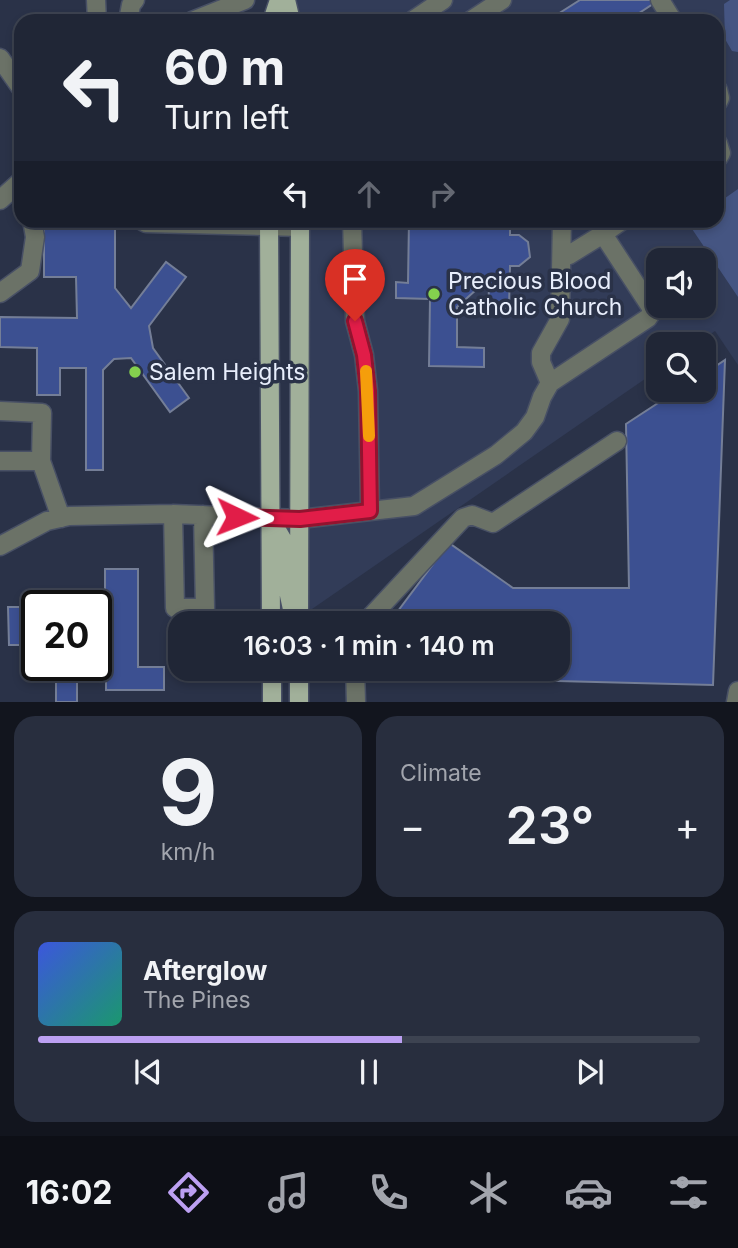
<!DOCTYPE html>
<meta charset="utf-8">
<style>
:root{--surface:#202636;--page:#282e3e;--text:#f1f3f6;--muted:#a2a5ad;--line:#3d4351;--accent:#bca0f2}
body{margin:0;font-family:Inter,sans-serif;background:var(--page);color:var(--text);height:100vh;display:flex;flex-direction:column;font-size:26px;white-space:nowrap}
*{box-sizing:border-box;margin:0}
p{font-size:23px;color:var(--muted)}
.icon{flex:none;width:38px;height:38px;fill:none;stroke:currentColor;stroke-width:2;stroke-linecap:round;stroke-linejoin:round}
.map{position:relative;height:702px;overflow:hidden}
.panel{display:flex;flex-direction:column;gap:14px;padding:14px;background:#12151e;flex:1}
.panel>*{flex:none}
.hud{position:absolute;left:14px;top:14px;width:710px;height:214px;border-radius:21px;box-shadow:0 4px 10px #0003,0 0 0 2px var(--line);background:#202636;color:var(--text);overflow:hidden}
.tools{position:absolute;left:646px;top:248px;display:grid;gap:14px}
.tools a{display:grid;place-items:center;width:70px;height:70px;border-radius:14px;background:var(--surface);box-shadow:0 4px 10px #0003,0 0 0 2px var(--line);font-size:35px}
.speed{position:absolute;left:21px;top:590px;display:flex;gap:14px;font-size:35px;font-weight:700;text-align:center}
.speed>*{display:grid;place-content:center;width:91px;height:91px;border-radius:50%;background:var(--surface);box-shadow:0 4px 10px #0003,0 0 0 2px var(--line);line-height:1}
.speed .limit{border:4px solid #111;border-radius:10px;background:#fff;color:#111}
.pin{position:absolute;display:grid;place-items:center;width:60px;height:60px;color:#fff;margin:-72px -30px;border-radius:50% 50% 50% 0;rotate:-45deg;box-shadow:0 0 7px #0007}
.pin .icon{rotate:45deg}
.me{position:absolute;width:77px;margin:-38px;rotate:92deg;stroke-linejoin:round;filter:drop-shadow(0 0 5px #0008)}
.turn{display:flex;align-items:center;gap:24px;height:147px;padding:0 35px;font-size:32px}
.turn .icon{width:91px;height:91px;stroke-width:2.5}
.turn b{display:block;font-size:49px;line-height:60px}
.lanes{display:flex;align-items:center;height:66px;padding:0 35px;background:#0003;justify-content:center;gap:35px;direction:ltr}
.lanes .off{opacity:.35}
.big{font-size:52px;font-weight:600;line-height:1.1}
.panel .widget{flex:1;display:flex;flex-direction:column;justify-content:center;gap:10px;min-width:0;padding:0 24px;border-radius:21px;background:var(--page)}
.panel .dial{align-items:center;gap:0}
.dial b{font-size:91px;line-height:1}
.song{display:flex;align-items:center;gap:21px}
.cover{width:84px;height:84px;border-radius:10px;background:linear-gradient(135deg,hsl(230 70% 55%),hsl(160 70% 35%))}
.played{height:7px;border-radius:4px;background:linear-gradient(90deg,var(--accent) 55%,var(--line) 55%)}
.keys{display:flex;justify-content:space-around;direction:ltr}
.heat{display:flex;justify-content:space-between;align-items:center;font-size:38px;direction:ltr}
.panel .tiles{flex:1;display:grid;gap:14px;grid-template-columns:1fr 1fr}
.widget:last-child{grid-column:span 2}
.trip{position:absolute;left:168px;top:611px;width:402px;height:70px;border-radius:21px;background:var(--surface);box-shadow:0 4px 10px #0003,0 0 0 2px var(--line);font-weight:600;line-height:70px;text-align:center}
.menu{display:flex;height:112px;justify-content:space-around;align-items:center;background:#0d0f16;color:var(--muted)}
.menu .icon{width:49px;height:49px}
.menu .selected{color:var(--accent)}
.menu b{font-size:32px;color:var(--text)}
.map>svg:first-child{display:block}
</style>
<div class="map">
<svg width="738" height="702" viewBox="0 0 738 702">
<rect width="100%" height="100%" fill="#2a3248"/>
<path fill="#323c58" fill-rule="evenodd" d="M286 0H738V365L715 331 694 345H658V370L299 618 300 221 718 220V21H291ZM658 261H704V306H658Z"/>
<path fill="#455582" d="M730 0H738V52L732 51 725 39 724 4Z
M738 189V297L688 223 691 221 718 220V203Z"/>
<path fill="#3c5091" stroke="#747e97" stroke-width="2" d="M580 0H659L627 21H547Z
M44 220H115V288L131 308 166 262 186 277 149 326 153 348 189 398 170 412 131 358 114 359 103 370V470H86V368H60V395H37V348L0 347V317L77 318 76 277H44Z
M409 220H510V235H519L528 242 530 257 519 266H510L509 308H488L489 289H477L457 307V347L484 348V367L429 366 430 299 396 298V282L408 283Z
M725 360 713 685 445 678 432 668H558V623H389L449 543 513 588H629L626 424 678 390H704V374Z
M105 569H138V667H164V690H106V644H96V607H105Z
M8 607H37V645H9Z
M56 665H77V702H56Z"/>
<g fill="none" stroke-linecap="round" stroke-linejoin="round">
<g stroke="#485065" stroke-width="21">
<path id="minor" d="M96 0 97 21
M660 0 673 21
M128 21 131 5 135 0
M192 21 245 0
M412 21 443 0
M470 21 502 0
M0 58 21 88
M718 90 720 98 718 102
M718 143 721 153 718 158
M0 200 21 181
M141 220 146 223 300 227
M352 220 355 321 364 355 368 391 370 511
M562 257 569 255 603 234
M0 293 30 271 35 237 32 220
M550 383 541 362V353L560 319 562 220
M0 411 42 413 41 461H0
M41 461 61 518
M173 514 175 608H205L203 515
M0 546 47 521 69 516 173 514 300 519 414 506 496 455 524 432 535 417 542 397 550 383 648 318 652 312 650 306 603 234 623 220
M365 623 463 518 472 515 493 523 617 441
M355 668 356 702
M736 702 738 691"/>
</g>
<g stroke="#485065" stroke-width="21">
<path id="major" d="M286 0 291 21
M272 21 279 0
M269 220 271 623
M271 520 288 549 287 586 292 609
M299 623 300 220
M272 668V702
M299 702V668"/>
</g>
<use href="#minor" stroke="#6b7267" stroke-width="18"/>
<use href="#major" stroke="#a1b09a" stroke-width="18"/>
</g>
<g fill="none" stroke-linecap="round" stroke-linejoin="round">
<g stroke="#92132f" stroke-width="18">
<path id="route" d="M237 517 300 519 370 511 368 391 364 355 355 321"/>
</g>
<use href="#route" stroke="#e11d48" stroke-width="12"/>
<path stroke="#f59e0b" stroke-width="12" d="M366 371 369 436"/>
</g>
<g fill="#84d04e" stroke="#2a3248" stroke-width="2.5">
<circle cx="434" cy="294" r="7"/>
<circle cx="135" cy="372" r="7"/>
</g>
<g text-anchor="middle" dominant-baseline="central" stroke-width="7" stroke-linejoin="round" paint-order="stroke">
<g font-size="23" fill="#e8eefc" stroke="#2a3248" text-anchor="start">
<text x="448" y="281">Precious Blood<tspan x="448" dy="26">Catholic Church</tspan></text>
<text x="149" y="372">Salem Heights</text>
</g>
</g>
</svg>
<div class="tools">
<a><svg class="icon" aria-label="sound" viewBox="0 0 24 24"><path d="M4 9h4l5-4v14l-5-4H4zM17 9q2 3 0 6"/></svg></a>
<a><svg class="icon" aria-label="search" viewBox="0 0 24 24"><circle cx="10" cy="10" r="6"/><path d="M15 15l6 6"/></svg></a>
</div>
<div class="speed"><div class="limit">20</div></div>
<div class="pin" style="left:355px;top:321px;background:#d93025"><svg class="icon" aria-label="arrive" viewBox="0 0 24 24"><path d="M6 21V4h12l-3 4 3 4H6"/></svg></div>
<svg class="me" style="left:237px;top:517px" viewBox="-20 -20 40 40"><path d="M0-17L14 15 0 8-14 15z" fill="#e11d48" stroke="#fff" stroke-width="4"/></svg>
<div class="trip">16:03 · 1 min · 140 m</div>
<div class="hud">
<div class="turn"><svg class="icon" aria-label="left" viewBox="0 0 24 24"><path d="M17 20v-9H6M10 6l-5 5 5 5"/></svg><div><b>60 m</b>Turn left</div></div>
<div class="lanes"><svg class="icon" aria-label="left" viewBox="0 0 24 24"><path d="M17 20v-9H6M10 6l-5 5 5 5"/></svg><svg class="icon off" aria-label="ahead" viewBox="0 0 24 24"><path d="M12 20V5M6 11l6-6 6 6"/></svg><svg class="icon off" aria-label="right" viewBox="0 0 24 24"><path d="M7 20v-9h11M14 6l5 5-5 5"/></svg></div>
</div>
</div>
<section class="panel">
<div class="tiles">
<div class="widget dial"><b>9</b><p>km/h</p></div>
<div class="widget"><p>Climate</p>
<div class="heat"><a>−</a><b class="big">23°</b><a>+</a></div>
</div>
<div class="widget">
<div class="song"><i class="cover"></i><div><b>Afterglow</b><p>The Pines</p></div></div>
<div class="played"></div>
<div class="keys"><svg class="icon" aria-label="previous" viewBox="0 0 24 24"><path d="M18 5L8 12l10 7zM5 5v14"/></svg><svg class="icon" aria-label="pause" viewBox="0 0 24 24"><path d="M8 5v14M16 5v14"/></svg><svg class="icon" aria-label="next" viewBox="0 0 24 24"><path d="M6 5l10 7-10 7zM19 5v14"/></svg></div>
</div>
</div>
</section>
<nav class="menu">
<b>16:02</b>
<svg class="icon selected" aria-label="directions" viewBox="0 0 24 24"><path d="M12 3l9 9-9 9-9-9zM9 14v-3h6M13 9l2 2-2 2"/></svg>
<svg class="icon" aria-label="music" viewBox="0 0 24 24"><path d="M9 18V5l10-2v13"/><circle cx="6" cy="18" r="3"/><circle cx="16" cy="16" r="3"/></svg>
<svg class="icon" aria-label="phone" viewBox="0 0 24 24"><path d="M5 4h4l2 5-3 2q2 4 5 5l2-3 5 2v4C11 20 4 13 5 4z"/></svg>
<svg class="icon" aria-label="climate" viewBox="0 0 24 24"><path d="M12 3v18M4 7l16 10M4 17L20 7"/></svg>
<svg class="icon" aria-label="car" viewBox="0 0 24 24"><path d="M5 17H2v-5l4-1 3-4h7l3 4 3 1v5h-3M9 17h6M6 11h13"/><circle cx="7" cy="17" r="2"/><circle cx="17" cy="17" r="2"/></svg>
<svg class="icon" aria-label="filters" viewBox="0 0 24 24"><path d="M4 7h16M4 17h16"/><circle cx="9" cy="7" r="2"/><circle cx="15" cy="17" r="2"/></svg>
</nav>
